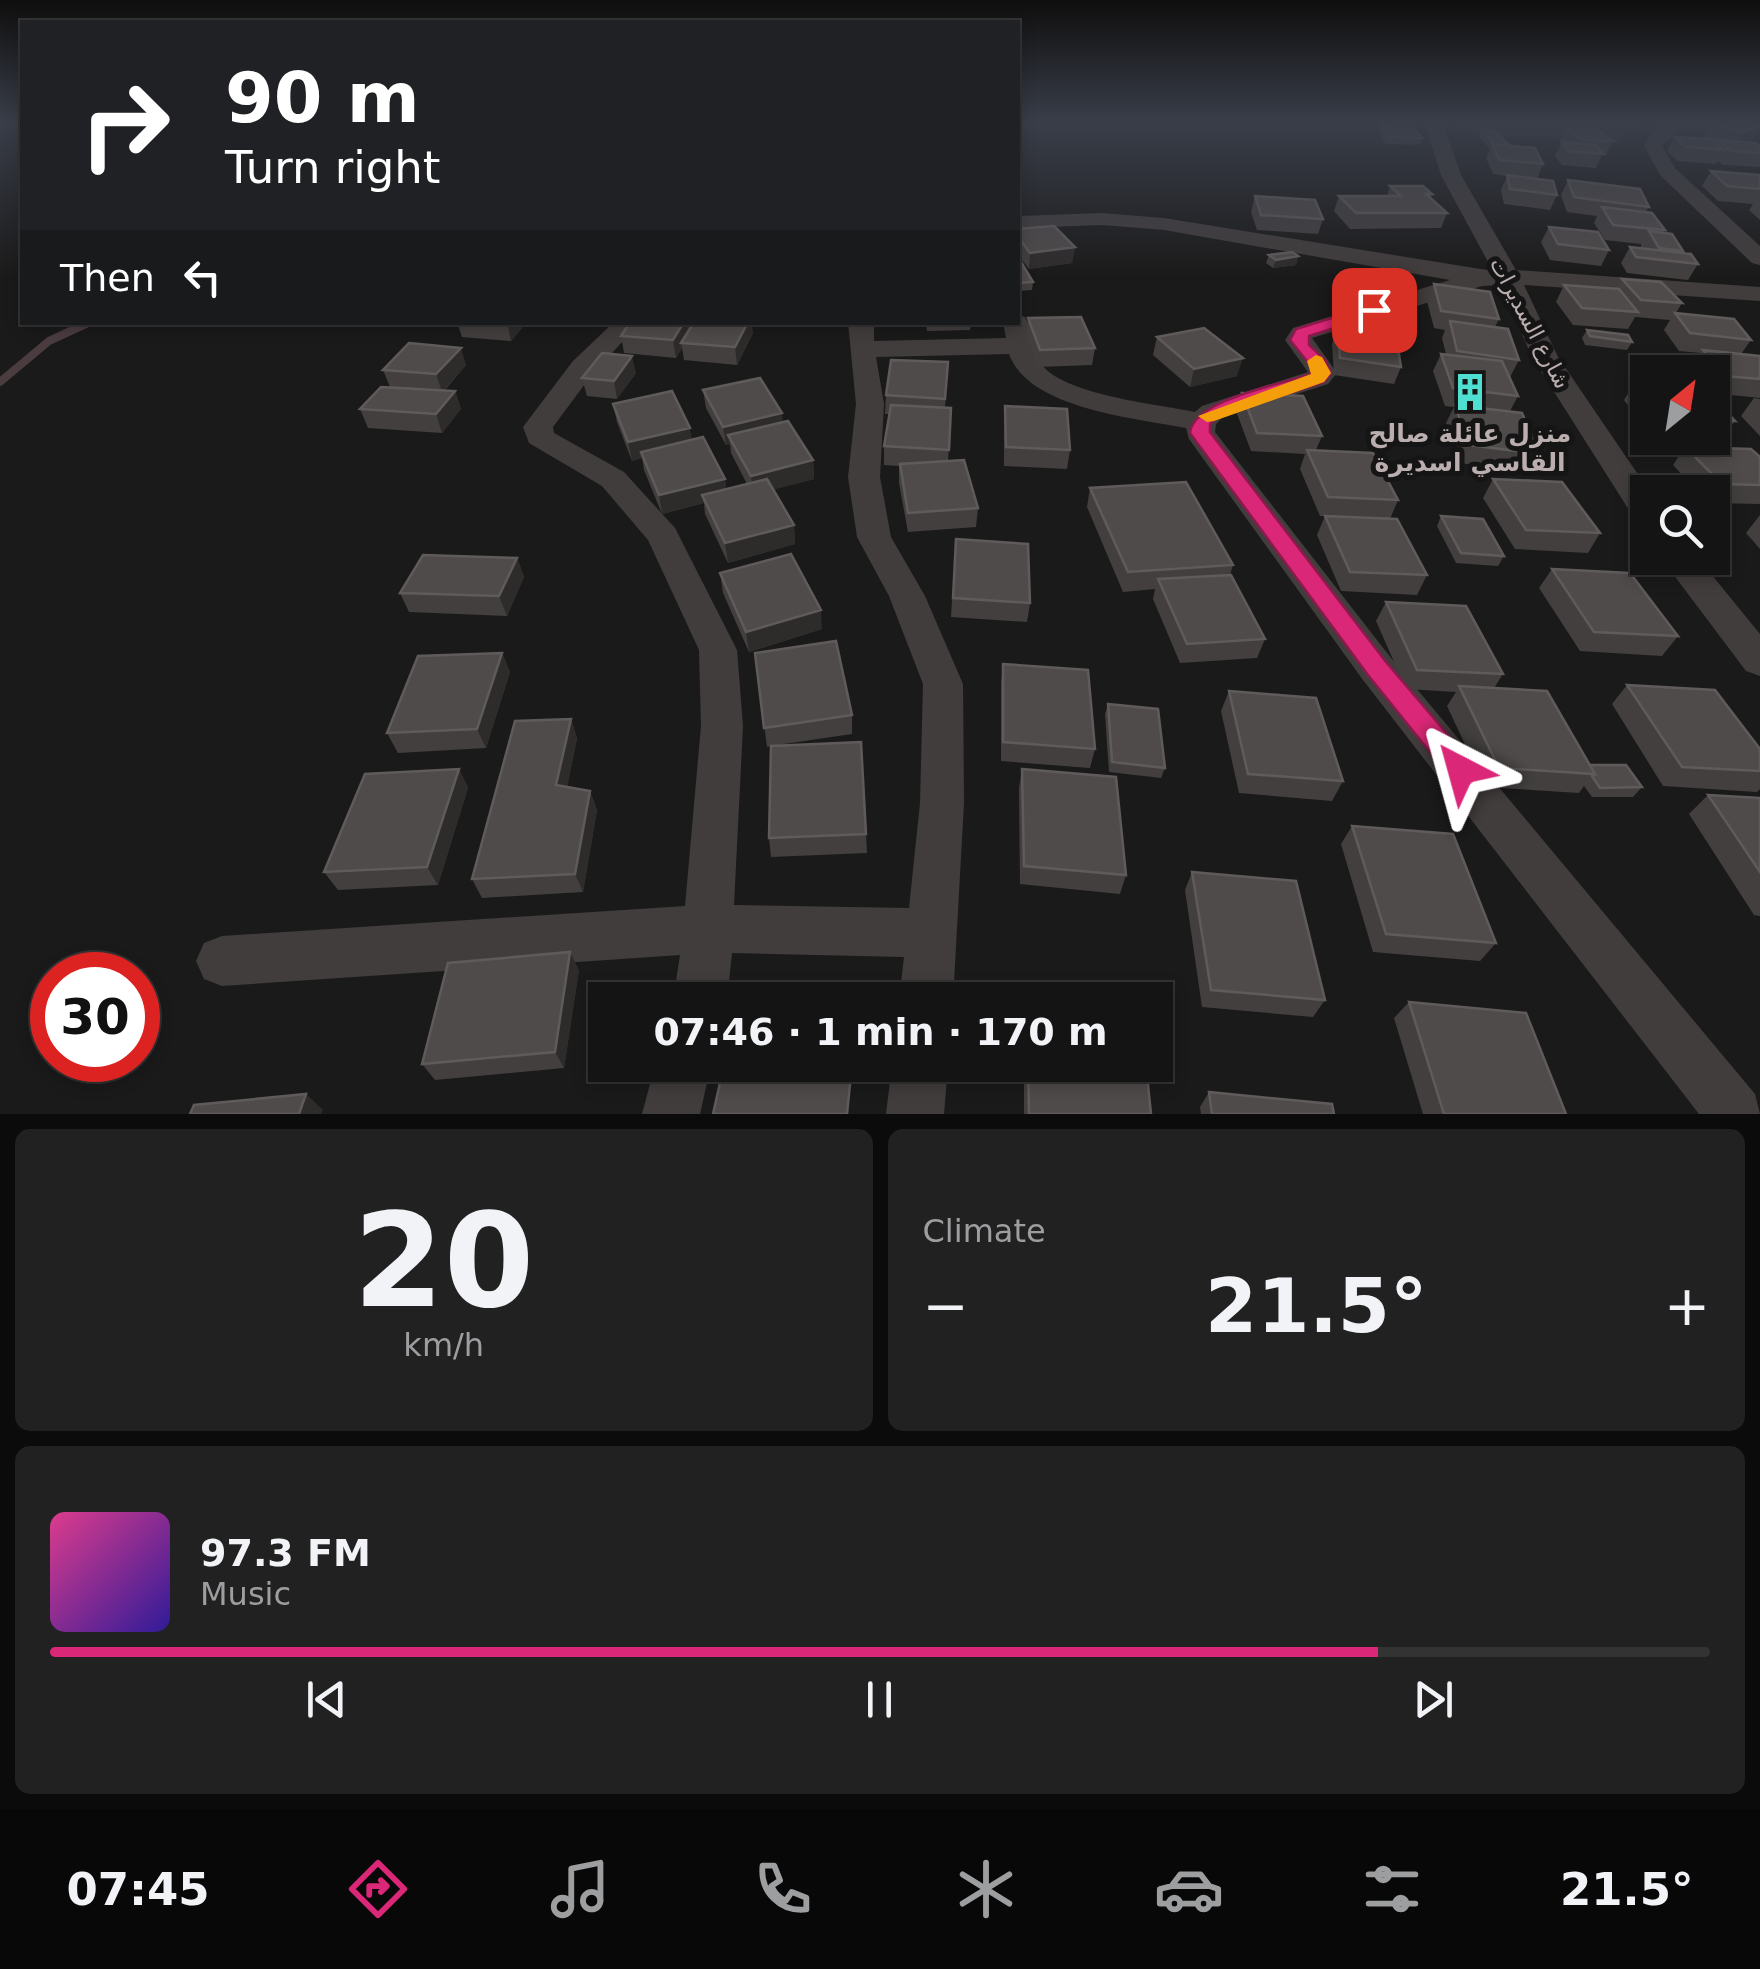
<!DOCTYPE html>
<meta charset="utf-8">
<style>
:root{--surface:#141414;--page:#212122;--text:#f1f3f6;--muted:#9d9ea0;--line:#333334;--accent:#db2777}
body{margin:0;font-family:"DejaVu Sans","Noto Sans Arabic",sans-serif;background:var(--page);color:var(--text);height:100vh;display:flex;flex-direction:column;font-size:38px;white-space:nowrap}
*{box-sizing:border-box;margin:0}
p{font-size:32px;color:var(--muted)}
.icon{flex:none;width:55px;height:55px;fill:none;stroke:currentColor;stroke-width:2;stroke-linecap:round;stroke-linejoin:round}
.map{position:relative;height:1114px;overflow:hidden}
.side{display:flex;flex-direction:column;gap:15px;padding:15px;background:#0b0b0b;flex:1}
.side>*{flex:none}
.top-card{position:absolute;left:20px;top:20px;width:1000px;height:305px;border-radius:0px;box-shadow:0 5px 15px #0003,0 0 0 2px var(--line);background:#202124;color:#fff;overflow:hidden}
.needle{width:65px;rotate:30deg}
.tools{position:absolute;left:1630px;top:355px;display:grid;gap:20px}
.tools a{display:grid;place-items:center;width:100px;height:100px;border-radius:0px;background:var(--surface);box-shadow:0 5px 15px #0003,0 0 0 2px var(--line);font-size:50px}
.speed{position:absolute;left:30px;top:952px;display:flex;gap:20px;font-size:50px;font-weight:700;text-align:center}
.speed>*{display:grid;place-content:center;width:130px;height:130px;border-radius:50%;background:var(--surface);box-shadow:0 5px 15px #0003,0 0 0 2px var(--line);line-height:1}
.speed .limit{border:15px solid #d22;background:#fff;color:#111}
.pin{position:absolute;display:grid;place-items:center;width:85px;height:85px;color:#fff;margin:-42px;border-radius:20px;box-shadow:0 5px 15px #0006}
.me{position:absolute;width:110px;margin:-55px;rotate:321deg;stroke-linejoin:round;filter:drop-shadow(0 0 8px #0008)}
.turn{display:flex;align-items:center;gap:35px;height:210px;padding:0 40px;font-size:45px}
.turn .icon{width:130px;height:130px;stroke-width:2.5}
.turn b{display:block;font-size:70px;line-height:85px}
.then{display:flex;align-items:center;height:95px;padding:0 40px;background:#0003;gap:20px;font-size:38px}
.big{font-size:75px;font-weight:600;line-height:1.1}
.side .widget{flex:1;display:flex;flex-direction:column;justify-content:center;gap:15px;min-width:0;padding:0 35px;border-radius:15px;background:var(--page)}
.side .dial{align-items:center;gap:0}
.dial b{font-size:130px;line-height:1}
.song{display:flex;align-items:center;gap:30px}
.cover{width:120px;height:120px;border-radius:15px;background:linear-gradient(135deg,hsl(330 70% 55%),hsl(250 70% 35%))}
.played{height:10px;border-radius:5px;background:linear-gradient(90deg,var(--accent) 80%,var(--line) 80%)}
.keys{display:flex;justify-content:space-around;direction:ltr}
.heat{display:flex;justify-content:space-between;align-items:center;font-size:55px;direction:ltr}
.side .tiles{flex:1;display:grid;gap:15px;grid-template-columns:1fr 1fr}
.widget:last-child{grid-column:span 2}
.trip{position:absolute;left:588px;top:982px;width:585px;height:100px;border-radius:0px;background:var(--surface);box-shadow:0 5px 15px #0003,0 0 0 2px var(--line);font-weight:600;line-height:100px;text-align:center}
.tabs{display:flex;height:160px;justify-content:space-around;align-items:center;background:#080808;color:var(--muted)}
.tabs .icon{width:70px;height:70px}
.tabs .on{color:var(--accent)}
.tabs b{font-size:45px;color:var(--text)}
.map>svg:first-child{display:block}
</style>
<div class="map">
<svg width="1760" height="1114" viewBox="0 0 1760 1114">
<rect width="100%" height="100%" fill="#1b1a1a"/>
<path fill="#2d2a32" d="M1460 121H1649L1616 142 1463 134Z"/>
<g fill="none" stroke-linecap="round" stroke-linejoin="round">
<path stroke="#4b3c40" stroke-width="8" d="M0 382 49 341 90 322"/>
<path fill="#423d3d" fill-rule="evenodd" d="M1424 121H1442L1461 175 1516 270 1760 287V301L1524 285 1558 357 1650 492 1648 524 1636 521 1532 357 1500 285 1482 286 1312 338 1337 373 1328 384 1222 418 1216 424 1215 432 1391 658 1755 1094 1760 1114H1699L1363 680 1189 439 1186 428C1135 418 1029 409 1009 354L876 357 884 404 880 477 891 537 925 596 963 684 964 803 953 1000H899L904 957 732 953 727 1000H673L680 955 222 986 204 979 196 961 204 943 222 936 685 906 701 726 699 650 648 540 602 486 529 443 523 427 573 361 614 322H641L593 373 553 427 554 433 624 472 675 528 737 650 743 726 734 905 909 908 920 803 923 684 889 596 857 537 848 477 856 404 848 322H874V341L1006 338 1003 322H1018V315L1025 317C1033 330 1031 348 1039 361 1059 395 1158 404 1195 412L1202 406 1308 372 1285 340 1293 328 1450 280 1164 230 1102 225 1018 228V216L1102 213 1164 218 1493 271 1441 175Z
M1668 121H1688L1662 146 1675 168 1760 246V265L1752 263 1660 175 1644 146 1652 132Z
M1741 121H1760V129L1743 125Z
M1661 558H1698L1760 634V676L1746 671Z
M655 1065H711L700 1114H642Z
M892 1065H948L944 1114H886Z"/>
</g>
<path fill="#433f3f" d="M1690 121H1709L1703 128 1688 125Z
M1745 121 1754 139 1747 142 1760 146V167L1723 165 1718 161 1716 164 1678 161 1667 151 1674 137 1709 139 1702 137 1709 124Z
M1380 126 1422 138 1420 145 1385 144 1378 133Z
M1565 128 1613 141 1606 155H1602L1596 168 1562 165 1555 156 1561 143 1559 141Z
M1481 130 1543 164 1537 179 1557 195 1550 210 1504 204 1501 190 1507 176 1493 174 1486 158 1490 149 1479 137Z
M1711 171 1760 175V220L1749 210 1753 204 1718 201 1702 186Z
M1568 180 1649 207 1646 212 1665 230 1663 233 1683 251 1682 253 1698 264 1688 280 1627 273 1621 263 1630 247 1641 248V244L1605 240 1594 223 1597 216 1567 212 1561 195Z
M1390 186 1432 194 1431 199 1447 213 1441 228 1350 229 1334 211 1339 196H1387Z
M1255 196 1323 219 1318 234 1257 230 1251 212Z
M1549 227 1609 250 1601 266 1550 260 1541 242Z
M1018 229 1075 247 1072 263 1029 269 1018 255Z
M1269 255 1298 256 1296 265 1273 268 1266 263Z
M1018 257 1033 282 1032 290 1018 291Z
M1366 276 1407 279 1403 287 1372 291 1363 284Z
M1622 279 1682 303 1676 313 1751 340 1741 354 1760 356V398L1712 393V372H1696L1692 368 1701 353 1679 351 1664 330 1670 320 1635 317 1628 329 1573 325 1556 302 1564 285 1616 289Z
M1434 284 1499 319 1495 327 1519 360 1510 377 1518 396 1510 411 1540 454 1529 473 1460 463 1446 423 1454 407 1445 406 1433 371 1441 354H1446L1442 338 1445 330 1434 328 1427 301Z
M1028 318 1095 348 1092 365 1038 367 1026 335Z
M457 322H527L511 341 462 337Z
M926 322H971L970 330 927 331Z
M1338 327 1401 367 1394 384 1334 375 1332 344Z
M1587 330 1632 342 1627 350 1585 345 1582 338Z
M753 333 737 365 684 360 682 348 676 358 624 353 621 336Z
M1157 337 1237 376 1190 387 1153 355Z
M948 362 945 408H951L948 461 978 508 976 527 908 532 899 483V466L884 465V446L890 414H885L886 395Z
M466 365 444 391H455L461 409 442 433 368 428 360 409 390 387 383 370Z
M636 373 617 399 587 396 582 378Z
M1635 382 1648 383V431L1624 400Z
M703 390 783 422 813 460 814 479 774 489 794 525 795 544 728 563 705 514 704 503 662 514 644 470 642 458 632 461 617 422 613 404 692 440 725 479 726 489 747 484 731 453 730 444 726 445 706 408Z
M1242 393 1322 436 1316 450 1398 500 1390 519 1427 575 1417 595 1341 591 1317 535 1325 516H1320L1300 469 1305 454 1251 451 1236 411Z
M1712 396 1735 421 1722 439 1704 438H1712Z
M1754 398 1760 399V436L1741 416Z
M1005 406 1070 450 1067 469 1004 466V424Z
M1685 447 1760 457V504L1712 503V492H1698L1673 465Z
M1493 479 1600 533 1588 553 1515 549 1483 498Z
M1090 488 1233 565 1230 575 1265 639 1257 658 1180 663 1153 599 1155 589 1123 592 1087 507Z
M1760 515V549L1746 533Z
M1441 516 1504 556 1498 566 1456 563 1437 526Z
M956 539 1030 603 1027 622 951 617Z
M517 558 524 577 507 616 409 612 400 593Z
M1552 569 1678 636 1662 656 1580 651 1539 588Z
M720 573 822 629 749 652 723 593Z
M1386 602 1503 674 1494 688 1590 765 1642 787 1633 797H1592L1584 786 1579 793 1485 787 1447 706 1456 692 1406 689 1376 621Z
M502 653 510 672 486 748 398 753 387 733Z
M755 653 852 715V734L777 745 866 834 867 853 771 857 769 838 771 746 767 747Z
M1003 664 1095 749 1090 768 1001 761V683Z
M1627 685 1760 749V789L1757 792 1663 786 1612 704Z
M1229 691 1343 781 1332 801 1239 793 1221 711Z
M1108 704 1165 768 1161 778 1109 772 1105 714Z
M571 719 577 738 567 787 590 791 597 810 583 892 482 898 472 879Z
M459 769 468 788 438 885 338 890 324 872Z
M1022 769 1126 875 1120 894 1020 884 1019 788Z
M1708 795 1760 798V916L1754 915 1689 814Z
M1352 826 1496 943 1480 961 1373 952 1341 844Z
M1192 872 1325 1000 1313 1017 1202 1007 1185 890Z
M579 970 564 1068 435 1080 422 1064Z
M1409 1002 1566 1114H1423L1394 1018Z
M1024 1065H1146L1151 1114H1024Z
M1209 1092 1334 1114H1201L1200 1107Z"/>
<path fill="#2e2b2b" d="M1760 126 1754 139 1736 146 1744 132Z
M1075 247 1072 263 1029 269 1030 253Z
M1298 256 1296 265 1273 268 1276 260Z
M1407 279 1403 287 1372 291 1375 283Z
M507 322H527L511 341Z
M684 322H694L681 343 682 348 676 358 673 340Z
M748 322H752L753 333 737 365 735 347Z
M461 348 466 365 442 392 436 374Z
M632 356 636 373 617 399 614 381Z
M1243 358 1237 376 1190 387 1194 369Z
M455 391 461 409 442 433 436 414Z
M782 413 784 431 728 435 730 444 726 445 723 427Z
M690 428 693 446 641 452 642 458 632 461 628 442Z
M813 460 814 479 753 495 751 476Z
M725 479 727 497 702 495 704 503 662 514 659 495Z
M794 525 795 544 728 563 725 543Z
M517 558 524 577 507 616 499 596Z
M821 610 822 629 749 652 746 632Z
M502 653 510 672 486 748 477 729Z
M571 719 577 738 564 804 556 785Z
M459 769 468 788 438 885 427 867Z
M590 791 597 810 583 892 575 874Z
M570 952 579 970 564 1068 555 1052Z
M306 1094 323 1110 321 1114H299Z"/>
<path fill="#504b4b" stroke="#605b5b" stroke-width="2.5" d="M1716 121H1745L1760 126 1744 132 1709 124Z
M1380 126 1414 128 1422 138 1387 137Z
M1565 128H1594L1613 141 1583 140Z
M1481 130 1495 131 1510 146 1495 145Z
M1674 137 1711 139 1724 150 1686 147Z
M1718 140 1755 143 1760 146V153L1731 151Z
M1562 142 1595 145 1603 154 1568 151Z
M1492 144 1535 148 1543 164 1499 160Z
M1711 171 1760 175V189L1727 186Z
M1507 175 1553 181 1557 195 1510 189Z
M1568 180 1640 189 1649 207 1574 197Z
M1390 186H1423L1432 194H1426L1447 213H1356L1339 196H1401Z
M1255 196 1315 200 1323 219 1261 215Z
M1602 207 1652 213 1665 230 1613 225Z
M1054 226 1075 247 1030 253 1018 237V229Z
M1549 227 1598 232 1609 250 1558 244Z
M1649 231 1672 234 1683 251 1659 248Z
M1630 247 1691 254 1698 264 1636 257Z
M1292 252 1298 256 1276 260 1269 255Z
M1018 257 1033 282 1018 283Z
M1397 272 1407 279 1375 283 1366 276Z
M1622 279 1661 282 1682 303 1641 300Z
M1434 284 1490 292 1499 319 1441 311Z
M1564 285 1619 289 1638 312 1582 308Z
M1675 313 1734 319 1751 340 1690 333Z
M1081 317 1095 348 1040 350 1028 318Z
M1450 321 1508 329 1519 360 1457 351Z
M630 322H684L673 340 621 336Z
M694 322H748L735 347 681 343Z
M1338 327 1396 335 1401 367 1340 358Z
M1204 328 1243 358 1194 369 1157 337Z
M1587 330 1628 335 1632 342 1590 336Z
M409 343 461 348 436 374 383 370Z
M1703 350 1760 356V379L1724 376Z
M602 353 632 356 614 381 582 378Z
M1441 354 1502 361 1518 396 1453 388Z
M891 360 948 362 945 399 886 395Z
M760 378 782 413 723 427 703 390Z
M1635 382 1648 383V397Z
M381 387 455 391 436 414 360 409Z
M672 391 690 428 628 442 613 404Z
M1242 393 1303 396 1322 436 1257 433Z
M1712 396 1735 421 1712 419Z
M891 405 951 408 949 450 884 446Z
M1455 405 1522 413 1540 454 1469 445Z
M1005 406 1067 409 1070 450 1006 447Z
M788 421 813 460 751 476 728 435Z
M703 437 725 479 659 495 641 452Z
M1685 447 1751 449 1760 457V485L1722 484Z
M1307 450 1373 453 1398 500 1328 497Z
M964 460 978 508 908 513 900 464Z
M767 479 794 525 725 543 702 495Z
M1493 479 1562 482 1600 533 1526 530Z
M1186 482 1233 565 1128 572 1090 488Z
M1325 516 1397 519 1427 575 1350 572Z
M1441 516 1483 519 1504 556 1461 553Z
M956 539 1028 544 1030 603 953 598Z
M791 554 821 610 746 632 720 573Z
M423 555 517 558 499 596 400 593Z
M1552 569 1630 573 1678 636 1594 632Z
M1231 575 1265 639 1187 644 1158 579Z
M1386 602 1466 606 1503 674 1417 670Z
M836 641 852 715 764 728 755 653Z
M502 653 477 729 387 733 418 656Z
M1003 664 1088 670 1095 749 1003 742Z
M1627 685 1715 690 1760 749V771L1682 767Z
M1459 686 1547 691 1595 774 1499 768Z
M1229 691 1316 698 1343 781 1248 774Z
M1108 704 1158 709 1165 768 1112 762Z
M571 719 556 785 590 791 575 874 472 879 515 721Z
M861 742 866 834 769 838 771 746Z
M1590 765H1626L1642 787 1600 788 1592 776 1595 774Z
M459 769 427 867 324 872 365 774Z
M1022 769 1116 777 1126 875 1024 866Z
M1708 795 1760 798V872Z
M1352 826 1453 834 1496 943 1386 934Z
M1192 872 1296 881 1325 1000 1211 990Z
M570 952 555 1052 422 1064 448 963Z
M1409 1002 1526 1013 1566 1114H1444Z
M724 1065H852L847 1114H713Z
M1028 1065H1146L1151 1114H1029Z
M1209 1092 1332 1104 1334 1114H1212Z
M306 1094 299 1114H190L194 1105Z"/>
<linearGradient id="sky" x2="0" y2="1"><stop stop-color="#0f0e0e"/><stop offset="0.44" stop-color="#393e49"/><stop offset="1" stop-color="#393e49" stop-opacity="0"/></linearGradient>
<rect width="1760" height="277" fill="url(#sky)"/>
<path fill="#db2777" stroke="#8e194d" stroke-width="2.5" d="M1374 305 1379 307V314L1309 336V345L1325 360 1331 373 1324 382 1219 416 1210 424V432L1386 662 1471 762 1475 770 1471 778 1461 782 1451 778 1368 675 1190 433C1193 400 1282 384 1311 374V366L1290 340 1296 329Z"/>
<path fill="#f59e0b" d="M1316 355 1322 357 1331 373 1324 382 1214 421 1207 422 1198 416 1311 374 1307 361Z"/>
<defs>
<g id="building-bare" transform="scale(3)"><path d="M-4-6H4V6H1V3H-1V6H-4ZM-2.5-4.3h1.7v1.8h-1.7ZM.8-4.3h1.7v1.8H.8ZM-2.5-1h1.7V.8h-1.7ZM.8-1h1.7V.8H.8Z" fill="#4fdfd1" stroke="#161515" stroke-width="2.5" paint-order="stroke"/></g>
</defs>
<g fill-rule="evenodd">
<use href="#building-bare" x="1470" y="392"/>
</g>
<g text-anchor="middle" dominant-baseline="central" stroke-width="10" stroke-linejoin="round" paint-order="stroke">
<g font-size="22" fill="#baaeae" stroke="#161515">
<text transform="translate(1530 323) rotate(62)">شارع السديرات</text>
</g>
<g font-size="25" font-weight="bold" fill="#baaeae" stroke="#161515">
<text x="1470" y="433">منزل عائلة صالح<tspan x="1470" dy="29">القاسي اسديرة</tspan></text>
</g>
</g>
</svg>
<div class="tools">
<a><svg class="needle" viewBox="-14 -14 28 28"><path d="M0-13l5 13h-10z" fill="#e53935"/><path d="M0 13l5-13h-10z" fill="#9d9ea0"/></svg></a>
<a><svg class="icon" aria-label="search" viewBox="0 0 24 24"><circle cx="10" cy="10" r="6"/><path d="M15 15l6 6"/></svg></a>
</div>
<div class="speed"><div class="limit">30</div></div>
<div class="pin" style="left:1374px;top:310px;background:#d93025"><svg class="icon" aria-label="arrive" viewBox="0 0 24 24"><path d="M6 21V4h12l-3 4 3 4H6"/></svg></div>
<svg class="me" style="left:1461px;top:770px" viewBox="-20 -20 40 40"><path d="M0-17L14 15 0 8-14 15z" fill="#db2777" stroke="#fff" stroke-width="4"/></svg>
<div class="trip">07:46 · 1 min · 170 m</div>
<div class="top-card">
<div class="turn"><svg class="icon" aria-label="right" viewBox="0 0 24 24"><path d="M7 20v-9h11M14 6l5 5-5 5"/></svg><div><b>90 m</b>Turn right</div></div>
<div class="then">Then<svg class="icon" aria-label="left" viewBox="0 0 24 24"><path d="M17 20v-9H6M10 6l-5 5 5 5"/></svg></div>
</div>
</div>
<section class="side">
<div class="tiles">
<div class="widget dial"><b>20</b><p>km/h</p></div>
<div class="widget"><p>Climate</p>
<div class="heat"><a>−</a><b class="big">21.5°</b><a>+</a></div>
</div>
<div class="widget">
<div class="song"><i class="cover"></i><div><b>97.3 FM</b><p>Music</p></div></div>
<div class="played"></div>
<div class="keys"><svg class="icon" aria-label="previous" viewBox="0 0 24 24"><path d="M18 5L8 12l10 7zM5 5v14"/></svg><svg class="icon" aria-label="pause" viewBox="0 0 24 24"><path d="M8 5v14M16 5v14"/></svg><svg class="icon" aria-label="next" viewBox="0 0 24 24"><path d="M6 5l10 7-10 7zM19 5v14"/></svg></div>
</div>
</div>
</section>
<nav class="tabs">
<b>07:45</b>
<svg class="icon on" aria-label="directions" viewBox="0 0 24 24"><path d="M12 3l9 9-9 9-9-9zM9 14v-3h6M13 9l2 2-2 2"/></svg>
<svg class="icon" aria-label="music" viewBox="0 0 24 24"><path d="M9 18V5l10-2v13"/><circle cx="6" cy="18" r="3"/><circle cx="16" cy="16" r="3"/></svg>
<svg class="icon" aria-label="phone" viewBox="0 0 24 24"><path d="M5 4h4l2 5-3 2q2 4 5 5l2-3 5 2v4C11 20 4 13 5 4z"/></svg>
<svg class="icon" aria-label="climate" viewBox="0 0 24 24"><path d="M12 3v18M4 7l16 10M4 17L20 7"/></svg>
<svg class="icon" aria-label="car" viewBox="0 0 24 24"><path d="M5 17H2v-5l4-1 3-4h7l3 4 3 1v5h-3M9 17h6M6 11h13"/><circle cx="7" cy="17" r="2"/><circle cx="17" cy="17" r="2"/></svg>
<svg class="icon" aria-label="filters" viewBox="0 0 24 24"><path d="M4 7h16M4 17h16"/><circle cx="9" cy="7" r="2"/><circle cx="15" cy="17" r="2"/></svg>
<b>21.5°</b>
</nav>
